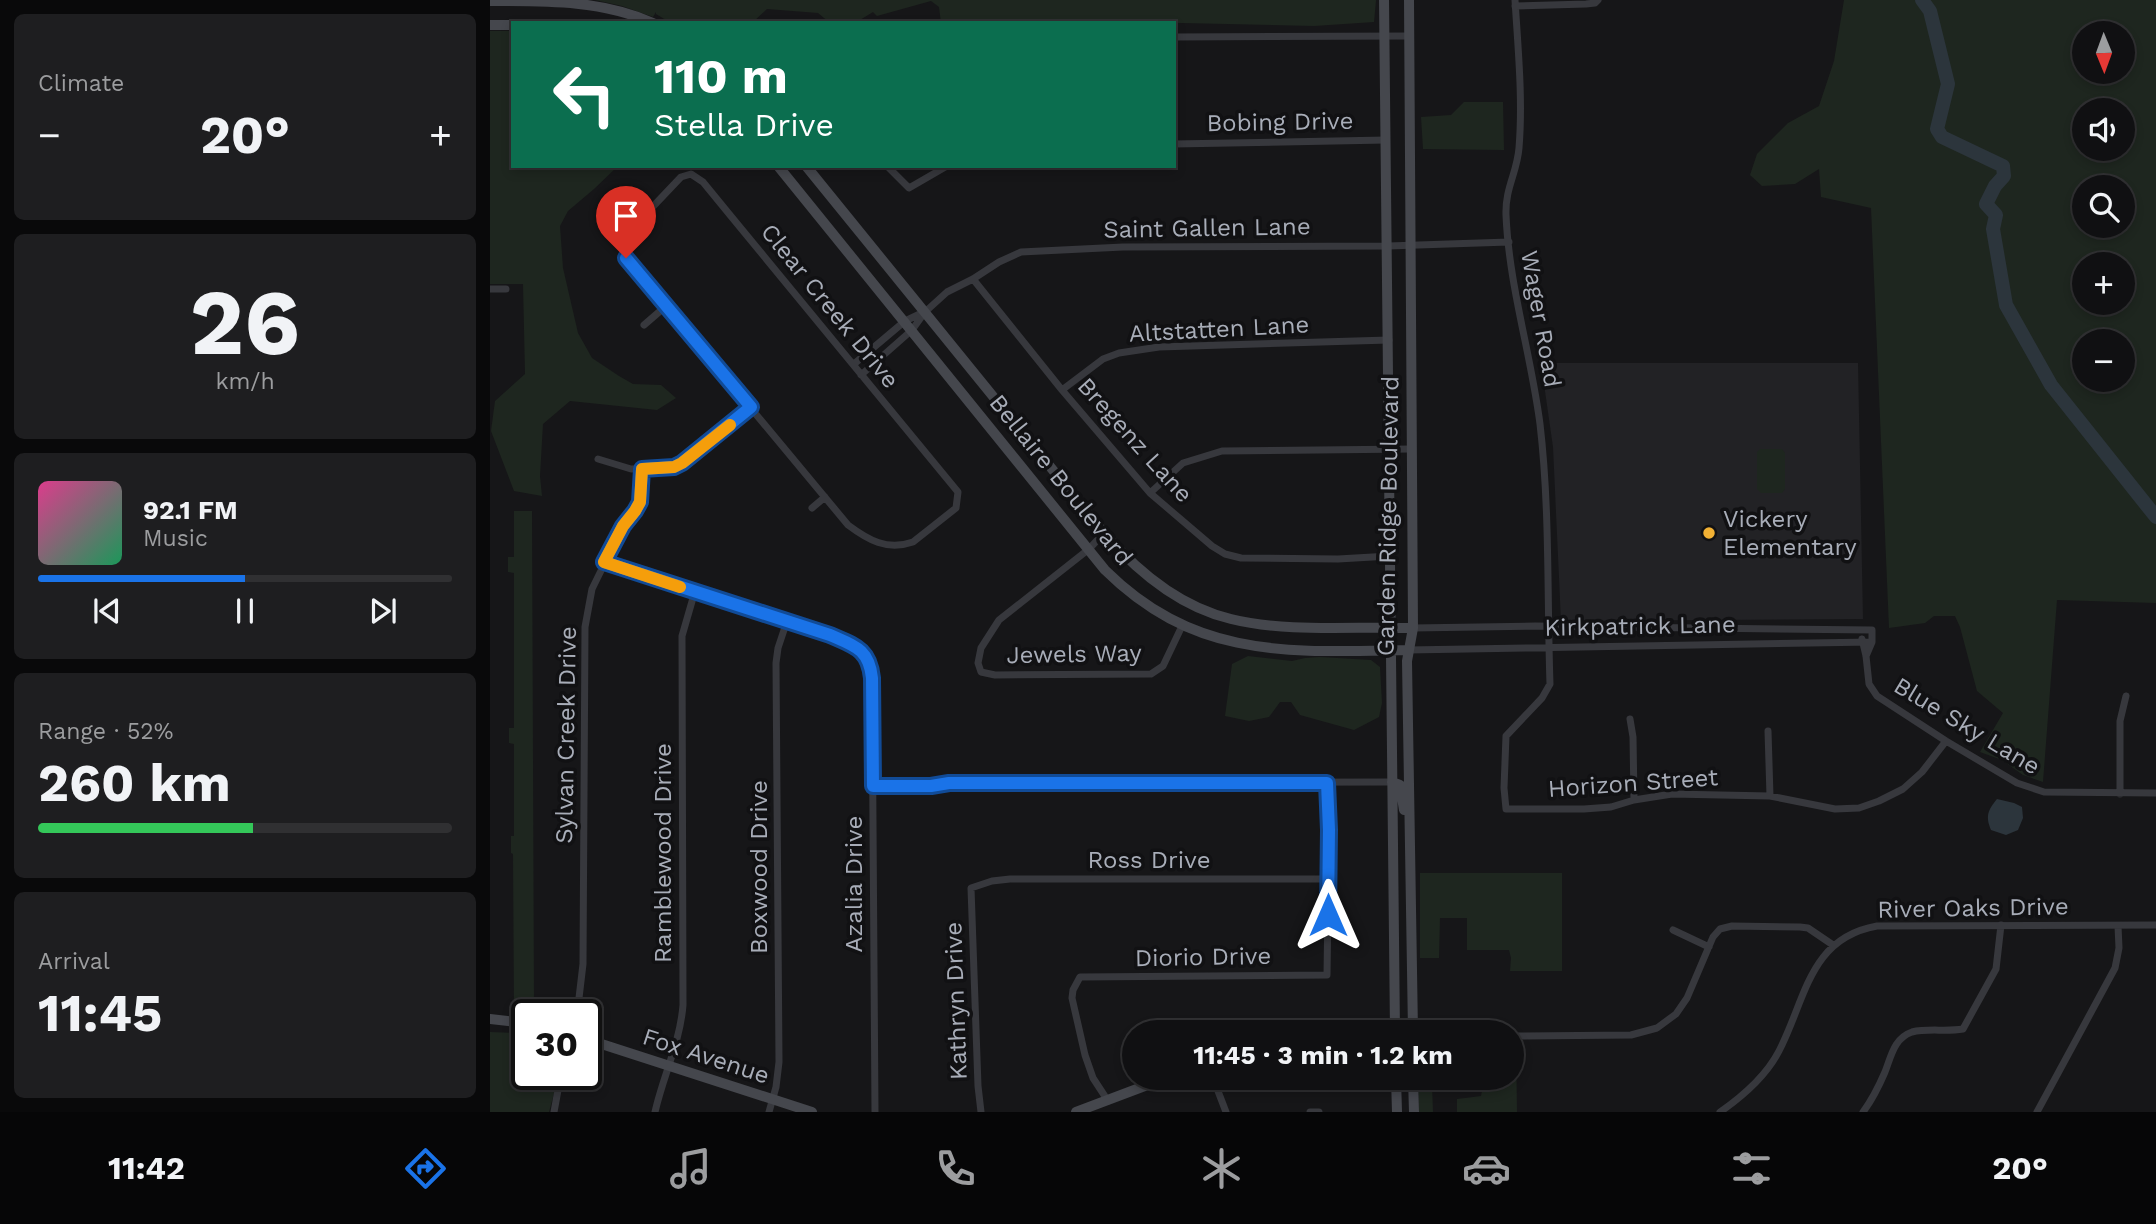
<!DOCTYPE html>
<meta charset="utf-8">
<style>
:root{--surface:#101012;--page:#1e1e20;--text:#f1f3f6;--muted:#9c9d9f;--line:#303032;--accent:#1a73e8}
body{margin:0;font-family:"Work Sans",sans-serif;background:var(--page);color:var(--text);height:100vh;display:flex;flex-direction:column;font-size:26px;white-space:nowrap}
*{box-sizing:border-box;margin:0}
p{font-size:23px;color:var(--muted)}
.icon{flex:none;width:38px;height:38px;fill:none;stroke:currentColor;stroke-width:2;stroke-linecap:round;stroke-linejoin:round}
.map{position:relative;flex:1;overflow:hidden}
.drawer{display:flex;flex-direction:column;gap:14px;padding:14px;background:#09090a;width:490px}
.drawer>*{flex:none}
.banner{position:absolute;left:21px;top:21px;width:665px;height:147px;border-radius:0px;box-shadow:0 4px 10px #0003,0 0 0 2px var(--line);background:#0b6e4f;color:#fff;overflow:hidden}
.needle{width:46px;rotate:179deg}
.fabs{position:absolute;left:1582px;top:21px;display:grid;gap:14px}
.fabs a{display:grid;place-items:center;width:63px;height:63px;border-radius:50%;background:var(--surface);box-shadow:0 4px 10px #0003,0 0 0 2px var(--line);font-size:35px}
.speed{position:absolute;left:21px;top:999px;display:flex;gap:14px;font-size:35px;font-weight:700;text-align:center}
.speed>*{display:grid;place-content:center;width:91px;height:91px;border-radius:50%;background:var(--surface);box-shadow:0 4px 10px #0003,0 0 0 2px var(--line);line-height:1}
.speed .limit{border:4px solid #111;border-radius:10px;background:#fff;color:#111}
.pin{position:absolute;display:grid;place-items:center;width:60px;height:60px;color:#fff;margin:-72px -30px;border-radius:50% 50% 50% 0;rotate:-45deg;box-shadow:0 0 7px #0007}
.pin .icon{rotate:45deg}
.me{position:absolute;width:77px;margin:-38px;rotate:0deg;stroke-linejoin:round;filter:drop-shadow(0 0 5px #0008)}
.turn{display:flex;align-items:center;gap:24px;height:147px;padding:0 28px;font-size:32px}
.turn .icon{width:91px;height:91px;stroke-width:2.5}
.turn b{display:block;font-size:49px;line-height:60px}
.big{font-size:52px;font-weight:700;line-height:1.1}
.drawer .card{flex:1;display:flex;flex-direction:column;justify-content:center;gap:10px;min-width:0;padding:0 24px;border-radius:10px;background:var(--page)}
.drawer .dial{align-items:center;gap:0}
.dial b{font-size:91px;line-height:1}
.song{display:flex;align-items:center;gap:21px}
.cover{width:84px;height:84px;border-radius:10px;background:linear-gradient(135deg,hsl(330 70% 55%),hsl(150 70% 35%))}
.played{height:7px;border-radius:4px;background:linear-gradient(90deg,var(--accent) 50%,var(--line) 50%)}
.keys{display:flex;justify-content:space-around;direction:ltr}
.heat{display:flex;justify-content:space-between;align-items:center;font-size:38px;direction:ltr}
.charge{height:10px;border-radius:5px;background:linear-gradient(90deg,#34c759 52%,var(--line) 0)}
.trip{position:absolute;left:632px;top:1020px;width:402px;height:70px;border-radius:35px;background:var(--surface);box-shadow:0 4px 10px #0003,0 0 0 2px var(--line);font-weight:700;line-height:70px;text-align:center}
.tab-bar{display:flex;height:112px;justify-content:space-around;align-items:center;background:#060607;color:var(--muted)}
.tab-bar .icon{width:49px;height:49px}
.tab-bar .active{color:var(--accent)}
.tab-bar b{font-size:32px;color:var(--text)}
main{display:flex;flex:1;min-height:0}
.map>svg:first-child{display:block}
</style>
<main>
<section class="drawer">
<div class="card"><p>Climate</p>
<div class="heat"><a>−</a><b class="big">20°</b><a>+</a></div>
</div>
<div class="card dial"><b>26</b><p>km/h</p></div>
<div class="card">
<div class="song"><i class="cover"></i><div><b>92.1 FM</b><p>Music</p></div></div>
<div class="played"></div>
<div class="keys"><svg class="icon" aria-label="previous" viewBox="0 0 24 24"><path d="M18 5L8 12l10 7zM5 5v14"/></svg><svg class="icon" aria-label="pause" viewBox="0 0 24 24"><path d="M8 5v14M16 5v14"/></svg><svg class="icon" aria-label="next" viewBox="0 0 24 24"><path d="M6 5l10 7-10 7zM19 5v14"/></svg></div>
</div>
<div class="card"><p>Range · 52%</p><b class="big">260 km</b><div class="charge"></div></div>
<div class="card"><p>Arrival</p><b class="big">11:45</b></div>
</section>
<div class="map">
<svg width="1666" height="1112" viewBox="0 0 1666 1112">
<rect width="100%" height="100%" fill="#161618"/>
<path fill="#222225" d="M1051 363H1368L1373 619 1071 621 1063 447Z"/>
<path fill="#1e261f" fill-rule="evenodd" d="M105 0H886L884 22 824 26 601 21 583 23H451L449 7 441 1 387 16 383 12 365 23H340L328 13 277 9 262 23H181L166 14V12L163 17 132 6Z
M1354 0H1666V603L1567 600 1553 782 1533 775 1512 760 1490 752 1513 713 1487 691 1470 627 1465 616H1444L1435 623 1399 628 1381 208 1331 197 1329 169 1305 184 1272 186 1260 175 1267 154 1298 123 1329 106 1344 61ZM1594 33H1633V72H1594ZM1594 110H1633V149H1594ZM1594 187H1633V226H1594ZM1594 264H1633V303H1594ZM1594 341H1633V380H1594Z
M0 31H23V166H128L104 189 78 211 70 226 73 268 88 333 102 358 129 376 143 384 171 385 186 398 167 410 80 401 53 424 50 476 52 496 24 491 1 431 5 401 35 374 33 284H0Z
M974 102H1013L1014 150 933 149 931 117 961 115Z
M1270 449H1292L1295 453V489L1292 493H1271L1267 489V452Z
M24 511H42L44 1002 37 1014 24 1013 23 854 21 853V836H24V744L19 743V728H24V573L18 572V557H24Z
M758 656 802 661 815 658 830 657 881 660 890 667 892 703 889 717 864 730 810 715 801 702H790L779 717 759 721 735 716 742 664Z
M930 873H1072V971H1020L1021 958 1019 950H977V918H950L949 958H930Z
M0 1032 24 1033 37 1036V1074L69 1075 59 1112H0Z
M1022 1040H1026L1027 1112H967V1099L991 1096 994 1081 992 1078H1022Z
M928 1078H951V1083L942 1084 943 1112H929Z"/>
<path fill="#2c353c" d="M1507 799 1524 803 1532 807 1533 818 1528 830 1516 835 1501 830C1495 816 1498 810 1507 799Z"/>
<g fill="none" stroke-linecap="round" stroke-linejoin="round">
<path stroke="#2c353c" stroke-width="14" d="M1432 0 1440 11 1458 84 1447 129 1452 137 1513 166 1514 176 1505 186 1496 204 1506 215 1503 229 1516 305 1561 385 1666 517"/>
<path stroke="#37383d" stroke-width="7" d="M1025 0C1028 49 1033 99 1029 148 1027 173 1015 188 1016 215 1019 286 1041 354 1050 424 1060 510 1057 597 1060 684L1052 698 1016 736 1014 788 1016 809H1094L1121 807 1144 800 1182 794 1280 796 1345 809 1369 808 1389 801 1413 789 1432 772 1456 741
M1025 6 1096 4 1105 3 1108 0
M684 37 919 36
M684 144 896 140
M397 166 419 188 457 166
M201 174 213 182 240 215 468 492 466 508 423 542C397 551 378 540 358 525L136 258 132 249 135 236 191 177Z
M483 279 572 390 660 493 722 546 735 554 751 558 848 559 900 556
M0 289H16
M154 325 176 306
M364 364 415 321 434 312
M371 375 422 330 435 312 457 292 483 279 509 262 531 252 633 247 898 246 1019 242
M572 390 613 359 629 353 669 347 899 340
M108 459 141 469 184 467 205 454 261 407
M660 493 693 463 732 451 921 449
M322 508 335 497
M614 533 599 549 509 620 491 648 488 663 491 672 505 675 661 674 673 666 692 626
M114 562 340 635C365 646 380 649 382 678L385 1112
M923 628 1045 626 1382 630V642L1376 656
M1372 639 1376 656 1379 684 1387 696 1456 741 1527 783 1554 792 1666 793
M918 650 1382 642
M1140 719 1143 737 1144 800
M1278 731 1280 796
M383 786H441L459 783 902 782
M1630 794V721L1636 696
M1183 930 1219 947
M87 1015 93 964 95 627 102 589 133 526 145 511 150 502 152 469
M1022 1036 1141 1035 1167 1028 1186 1014 1197 998 1223 937 1230 929 1242 926 1310 927 1318 928 1343 945
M723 1078 736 1112
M618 1101 603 1078 595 1055 582 998 583 990 590 977 837 975 839 830 837 784
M64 1112 71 1074
M165 1112C173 1076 190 1043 193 1005L192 636 205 591
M279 1112 286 1087 289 1062 286 663 288 648 297 621
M491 1112 488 1086 481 888 502 881 520 879H838
M820 1112H829
M1230 1112C1253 1096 1276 1076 1289 1051 1316 999 1319 938 1387 926L1666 925
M1373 1112C1382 1100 1389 1086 1395 1072 1401 1057 1404 1038 1422 1032 1438 1028 1456 1032 1473 1029L1506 969 1511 925
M1547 1112 1625 968 1629 948 1628 926"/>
<path stroke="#45474d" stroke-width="10" d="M894 0 905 1032
M919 0 923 628 917 661 923 1032
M0 1C56 1 112 0 163 23
M0 25H23
M288 166 615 570C706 660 800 652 918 650
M316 166 614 533C647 571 690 607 741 619 797 633 865 626 923 628
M902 782 910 785 914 810
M0 1019 37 1023
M96 1039 322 1112
M906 1078 907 1112
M923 1078 924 1112
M586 1112 676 1078"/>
</g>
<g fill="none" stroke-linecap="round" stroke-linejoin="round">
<g stroke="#114b97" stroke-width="18">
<path id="route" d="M136 258 261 407 192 463 184 467 152 469 150 502 145 511 133 526 114 562 340 635C365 646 379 649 382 678L383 786H441L459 783H837L839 830 838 915"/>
</g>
<use href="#route" stroke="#1a73e8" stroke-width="12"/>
<path stroke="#f59e0b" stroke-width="12" d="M190 587 114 562 133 526 145 511 150 502 152 469 184 467 192 463 240 425"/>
</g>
<circle fill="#f2b134" stroke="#111113" stroke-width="2.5" cx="1219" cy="533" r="7"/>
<g text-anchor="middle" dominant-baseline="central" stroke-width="7" stroke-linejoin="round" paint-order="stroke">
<g font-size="24" fill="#a8adb8" stroke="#111113">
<text transform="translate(790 122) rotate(-1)">Bobing Drive</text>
<text transform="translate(717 228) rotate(-1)">Saint Gallen Lane</text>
<text transform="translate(340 306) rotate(51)">Clear Creek Drive</text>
<text transform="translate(1051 319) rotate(80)">Wager Road</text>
<text transform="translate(729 329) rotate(-3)">Altstatten Lane</text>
<text transform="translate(645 440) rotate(48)">Bregenz Lane</text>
<text transform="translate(571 480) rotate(51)">Bellaire Boulevard</text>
<text transform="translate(898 516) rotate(-89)">Garden Ridge Boulevard</text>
<text transform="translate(1150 626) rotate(-1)">Kirkpatrick Lane</text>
<text transform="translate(584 654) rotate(-1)">Jewels Way</text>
<text transform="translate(1477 726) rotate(31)">Blue Sky Lane</text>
<text transform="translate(76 735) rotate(-89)">Sylvan Creek Drive</text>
<text transform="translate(1143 783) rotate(-4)">Horizon Street</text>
<text transform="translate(173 853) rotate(-90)">Ramblewood Drive</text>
<text x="659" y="860">Ross Drive</text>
<text transform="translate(269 867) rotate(-90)">Boxwood Drive</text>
<text transform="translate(364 884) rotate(-90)">Azalia Drive</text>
<text transform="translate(1483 908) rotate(-1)">River Oaks Drive</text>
<text transform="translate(713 957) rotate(-1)">Diorio Drive</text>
<text transform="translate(466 1001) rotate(-92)">Kathryn Drive</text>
<text transform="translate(216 1056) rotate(18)">Fox Avenue</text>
</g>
<g font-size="24" fill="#a8adb8" stroke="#111113" text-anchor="start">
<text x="1233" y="519">Vickery<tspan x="1233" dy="28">Elementary</tspan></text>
</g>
</g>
</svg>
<div class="fabs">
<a><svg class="needle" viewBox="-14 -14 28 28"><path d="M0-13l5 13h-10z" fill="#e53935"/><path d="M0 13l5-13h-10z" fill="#9c9d9f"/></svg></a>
<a><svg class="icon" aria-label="sound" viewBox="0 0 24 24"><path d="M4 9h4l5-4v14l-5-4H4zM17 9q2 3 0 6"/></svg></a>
<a><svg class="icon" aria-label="search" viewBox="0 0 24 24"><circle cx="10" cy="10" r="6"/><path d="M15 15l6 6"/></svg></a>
<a>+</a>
<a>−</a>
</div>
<div class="speed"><div class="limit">30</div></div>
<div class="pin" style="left:136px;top:258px;background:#d93025"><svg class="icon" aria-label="arrive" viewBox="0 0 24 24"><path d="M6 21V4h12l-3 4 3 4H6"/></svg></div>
<svg class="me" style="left:838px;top:915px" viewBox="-20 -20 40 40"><path d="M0-17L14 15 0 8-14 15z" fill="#1a73e8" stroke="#fff" stroke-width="4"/></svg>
<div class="trip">11:45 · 3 min · 1.2 km</div>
<div class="banner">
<div class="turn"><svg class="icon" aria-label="left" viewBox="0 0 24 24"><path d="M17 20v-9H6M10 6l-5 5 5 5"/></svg><div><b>110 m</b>Stella Drive</div></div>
</div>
</div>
</main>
<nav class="tab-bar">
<b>11:42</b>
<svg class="icon active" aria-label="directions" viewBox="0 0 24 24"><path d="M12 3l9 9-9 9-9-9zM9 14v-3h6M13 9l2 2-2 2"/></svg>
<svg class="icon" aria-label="music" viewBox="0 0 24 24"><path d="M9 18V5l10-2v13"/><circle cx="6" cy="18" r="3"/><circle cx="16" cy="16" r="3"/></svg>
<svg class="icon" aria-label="phone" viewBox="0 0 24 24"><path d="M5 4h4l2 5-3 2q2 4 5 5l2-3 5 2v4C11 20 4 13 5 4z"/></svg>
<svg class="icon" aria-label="climate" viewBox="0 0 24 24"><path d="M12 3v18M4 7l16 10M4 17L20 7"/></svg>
<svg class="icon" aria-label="car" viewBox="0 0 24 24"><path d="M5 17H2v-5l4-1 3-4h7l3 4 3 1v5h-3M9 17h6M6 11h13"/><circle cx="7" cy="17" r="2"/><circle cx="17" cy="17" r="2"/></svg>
<svg class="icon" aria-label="filters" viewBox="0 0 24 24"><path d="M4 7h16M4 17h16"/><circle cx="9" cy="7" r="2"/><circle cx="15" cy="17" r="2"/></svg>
<b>20°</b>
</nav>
